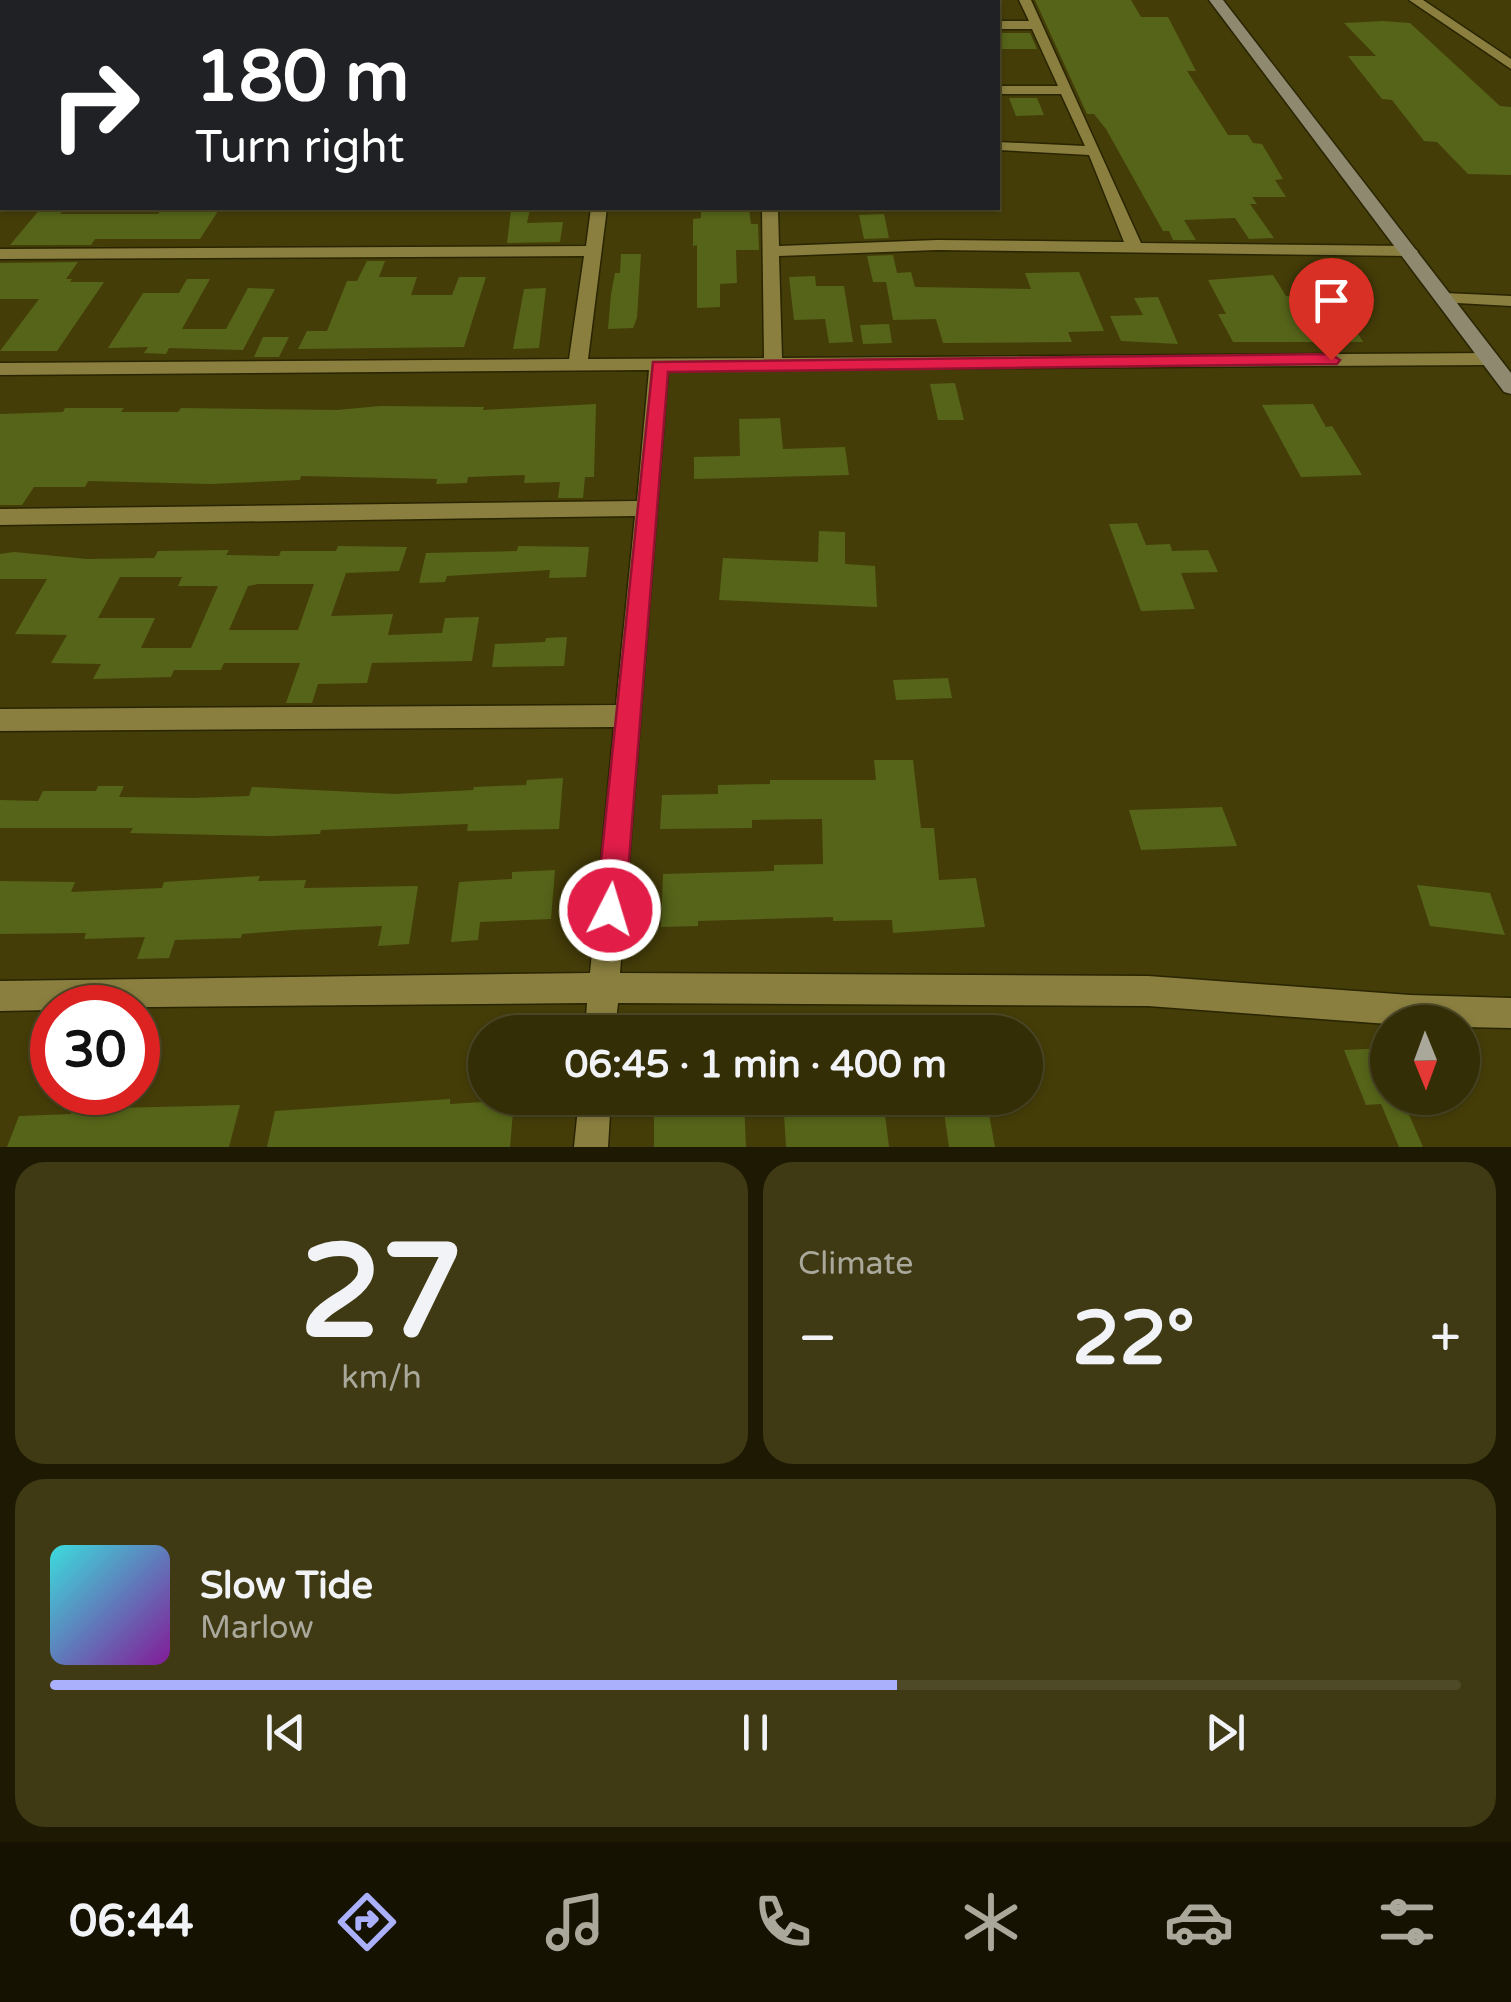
<!DOCTYPE html>
<meta charset="utf-8">
<style>
:root{--surface:#342e06;--page:#3f3a14;--text:#f1f3f6;--muted:#a9a89b;--line:#4e4a28;--accent:#aab0fb}
body{margin:0;font-family:"Varela Round",sans-serif;background:var(--page);color:var(--text);height:100vh;display:flex;flex-direction:column;font-size:38px;white-space:nowrap}
*{box-sizing:border-box;margin:0}
p{font-size:32px;color:var(--muted)}
.icon{flex:none;width:55px;height:55px;fill:none;stroke:currentColor;stroke-width:2;stroke-linecap:round;stroke-linejoin:round}
.map{position:relative;height:1147px;overflow:hidden}
.sheet{display:flex;flex-direction:column;gap:15px;padding:15px;background:#1d1903;flex:1}
.sheet>*{flex:none}
.guide{position:absolute;left:0px;top:0px;width:1000px;height:210px;box-shadow:0 2px 8px #0004,0 0 0 2px var(--line);background:#202124;color:#fff;overflow:hidden}
.needle{width:65px;rotate:179deg}
.tools{position:absolute;left:1370px;top:1005px;display:grid;gap:20px}
.tools a{display:grid;place-items:center;width:110px;height:110px;border-radius:50%;background:var(--surface);box-shadow:0 2px 8px #0004,0 0 0 2px var(--line);font-size:50px}
.speed{position:absolute;left:30px;top:985px;display:flex;gap:20px;font-size:50px;font-weight:700;text-align:center}
.speed>*{display:grid;place-content:center;width:130px;height:130px;border-radius:50%;background:var(--surface);box-shadow:0 2px 8px #0004,0 0 0 2px var(--line);line-height:1}
.speed .limit{border:15px solid #d22;background:#fff;color:#111}
.pin{position:absolute;display:grid;place-items:center;width:85px;height:85px;color:#fff;margin:-102px -42px;border-radius:50% 50% 50% 0;rotate:-45deg;box-shadow:0 0 10px #0007}
.pin .icon{rotate:45deg}
.me{position:absolute;width:110px;margin:-55px;rotate:5deg;stroke-linejoin:round;filter:drop-shadow(0 0 8px #0008)}
.turn{display:flex;align-items:center;gap:35px;height:210px;padding:0 30px;font-size:45px}
.turn .icon{width:130px;height:130px;stroke-width:2.5}
.turn b{display:block;font-size:70px;line-height:85px}
.big{font-size:75px;font-weight:700;line-height:1.1}
.sheet .tile{flex:1;display:flex;flex-direction:column;justify-content:center;gap:15px;min-width:0;padding:0 35px;border-radius:30px;background:var(--page)}
.sheet .dial{align-items:center;gap:0}
.dial b{font-size:130px;line-height:1}
.song{display:flex;align-items:center;gap:30px}
.cover{width:120px;height:120px;border-radius:15px;background:linear-gradient(135deg,hsl(180 70% 55%),hsl(290 70% 35%))}
.played{height:10px;border-radius:5px;background:linear-gradient(90deg,var(--accent) 60%,var(--line) 60%)}
.keys{display:flex;justify-content:space-around;direction:ltr}
.heat{display:flex;justify-content:space-between;align-items:center;font-size:55px;direction:ltr}
.sheet .tiles{flex:1;display:grid;gap:15px;grid-template-columns:1fr 1fr}
.tile:last-child{grid-column:span 2}
.trip{position:absolute;left:468px;top:1015px;width:575px;height:100px;border-radius:50px;background:var(--surface);box-shadow:0 2px 8px #0004,0 0 0 2px var(--line);font-weight:700;line-height:100px;text-align:center}
.tabs{display:flex;height:160px;justify-content:space-around;align-items:center;background:#151202;color:var(--muted)}
.tabs .icon{width:70px;height:70px}
.tabs .on{color:var(--accent)}
.tabs b{font-size:45px;color:var(--text)}
.map>svg:first-child{display:block}
</style>
<div class="map">
<svg width="1511" height="1147" viewBox="0 0 1511 1147">
<rect width="100%" height="100%" fill="#453d08"/>
<path fill="#556419" fill-rule="evenodd" d="M1035 0H1131L1141 17H1168L1196 71H1187L1228 135H1248L1253 143 1262 144 1283 179 1275 180 1286 197H1252L1257 204H1250L1274 238 1249 239 1235 218 1184 220 1196 240H1173L1169 231H1163L1106 129 1094 114H1087Z
M1383 21 1410 23 1500 106 1511 107V175L1468 174 1437 142 1424 141 1392 100 1382 99 1348 56H1376L1344 23Z
M998 33H1030L1037 49H998Z
M1009 98H1037L1044 115 1016 116Z
M41 208H65L60 214H158L163 208H220L200 239H95L91 245H10Z
M701 208 749 209 751 224H758L759 250H736L737 283 720 284V307L697 308V245L693 246V219L701 218Z
M530 209 527 223 563 222 560 242 507 243 511 210Z
M884 214 889 238 864 239 859 215Z
M621 254H641L637 318 633 328 608 329 611 294 615 273H620Z
M893 255 897 273 911 272 915 287 1031 289 1025 273 1079 272 1104 331 1068 332 1072 342 943 343 936 319 893 320 886 282H873L867 256Z
M367 261H385L379 277H417L411 295H452L459 277H486L464 347 298 349 307 331H327L347 281H357Z
M78 262 66 279H72L70 282H104L57 351H0L39 299H0V263Z
M1273 275 1286 296 1335 295 1363 342H1233L1218 314H1226L1208 280Z
M815 276 816 286H844L853 342 829 343 825 319 794 320 789 277Z
M187 279H210L182 329H226L248 288 275 289 243 350 169 348 166 354 144 353 148 347 108 348 143 293H179Z
M546 288 539 348 513 349 524 289Z
M1158 297 1178 344 1121 341 1110 316 1143 315 1134 298Z
M889 324 892 343 863 344 860 325Z
M263 337H289L279 357H254Z
M955 383 964 420H938L930 384Z
M596 404 594 477H585L583 498H558L560 482 524 483 525 475 468 477 467 483 436 484 437 479 301 476 300 480 211 484 88 481 85 487H34L22 505H0V414L63 412 65 408H124L121 412H178L181 408 337 410 380 406 484 407 483 410Z
M1313 404 1326 427 1332 426 1362 475 1301 477 1262 405Z
M780 418 783 449 845 447 849 475 694 479V457L740 456 739 419Z
M1137 523 1146 545 1170 544 1172 551 1208 550 1218 572 1181 573 1195 609 1141 611 1109 524Z
M819 531 845 532V564L875 566 877 607 719 600 723 558 818 562Z
M338 546 407 547 399 571 346 573 331 616 393 614 388 635 442 633 445 618 479 617 472 661 372 663 367 683 318 684 312 703H286L300 663H224L221 670H174L171 677 93 679 101 664 51 663 67 635 15 634 47 579H0V554L14 552 87 559 154 558 158 551 229 550 226 555 279 556 281 551H336ZM120 577H182L178 586H218L191 648H141L155 618H98ZM258 584H314L298 630H229L248 586Z
M518 546 589 547 586 577 549 578 550 570 447 576 445 582 419 583 426 553 517 551Z
M567 637 564 666 492 667 495 644 545 642 546 638Z
M948 678 952 698 896 700 893 680Z
M874 760H913L921 828H934L939 880 976 878 985 927 893 933 892 920 833 921V917L698 921V926L661 927 663 874 774 871V865L823 864 822 819 752 820V828L660 829 662 795 718 794V785L770 784V780H876Z
M563 778 559 829 467 831 468 824 321 830 320 834 271 836 130 833 133 828H0V800L38 801 43 791H96L98 786H124L119 797 192 798 249 796 252 787 395 794 473 790 474 787 526 785 527 780Z
M1222 807 1237 846 1141 850 1129 810Z
M555 870 551 919 480 922 478 940 451 942 459 882 512 879V872Z
M260 876 258 881 306 880 304 888 418 886 409 944 378 946 382 926 293 930 242 934 241 938 175 940 169 958 137 959 145 937 84 939 86 933 0 934V881L75 882 71 892 162 888 164 882Z
M1417 885 1490 893 1505 935 1430 926Z
M1388 1048V1098H1402L1423 1147H1399L1381 1104 1366 1105 1344 1050Z
M119 1096 115 1108 240 1105 229 1147H7L19 1116 71 1114 76 1098Z
M783 1098H883L889 1147H786Z
M942 1098H986L995 1147H949Z
M450 1099V1104L514 1100 510 1147H267L275 1111Z
M744 1100 746 1147H654V1103Z"/>
<g fill="none" stroke-linecap="round" stroke-linejoin="round">
<g stroke="#292401" stroke-width="3">
<path id="minor" d="M0 0H12L2 5Z
M758 0H770V2H758Z
M1019 0H1031L1141 243 1410 246 1418 251 1410 256 937 250 779 256 782 358 1490 353 1499 359 1490 365 668 370 620 973 1148 976 1410 995 1511 998V1028L1462 1027V1022L1388 1024 1148 1006 618 1003 615 1032H585L587 1003 52 1008V1010L0 1011V981L590 973 614 727 0 731V709L616 705 635 516 0 525V509L637 501 649 370 0 375V363L569 359 584 256 0 259V249L586 246 591 208H607L588 359 764 358 762 208H778L779 246 937 240 1124 242 1089 155 998 150V142L1085 146 1061 94H998V86H1058L1032 29H998V21H1029Z
M1409 0H1423L1511 59V69Z
M0 46H2V54H0Z
M1445 293 1511 296V306L1439 302 1436 298Z
M579 1098H611L608 1147H574Z"/>
</g>
<g stroke="#292401" stroke-width="3">
<path id="secondary" d="M1209 0H1223L1511 373V394L1504 392Z"/>
</g>
<use href="#minor" fill="#8a7f3f" fill-rule="evenodd"/>
<use href="#secondary" fill="#8f896f" fill-rule="evenodd"/>
</g>
<path fill="#e11d48" stroke="#92132f" stroke-width="2.5" d="M1331 354 1340 360 1337 364 668 372 625 910 621 920 610 924 600 920 596 910 653 362Z"/>
</svg>
<div class="tools">
<a><svg class="needle" viewBox="-14 -14 28 28"><path d="M0-13l5 13h-10z" fill="#e53935"/><path d="M0 13l5-13h-10z" fill="#a9a89b"/></svg></a>
</div>
<div class="speed"><div class="limit">30</div></div>
<div class="pin" style="left:1331px;top:360px;background:#d93025"><svg class="icon" aria-label="arrive" viewBox="0 0 24 24"><path d="M6 21V4h12l-3 4 3 4H6"/></svg></div>
<svg class="me" style="left:610px;top:910px" viewBox="-20 -20 40 40"><circle r="17" fill="#e11d48" stroke="#fff" stroke-width="3"/><path d="M0-11L8 9 0 5-8 9z" fill="#fff"/></svg>
<div class="trip">06:45 · 1 min · 400 m</div>
<div class="guide">
<div class="turn"><svg class="icon" aria-label="right" viewBox="0 0 24 24"><path d="M7 20v-9h11M14 6l5 5-5 5"/></svg><div><b>180 m</b>Turn right</div></div>
</div>
</div>
<section class="sheet">
<div class="tiles">
<div class="tile dial"><b>27</b><p>km/h</p></div>
<div class="tile"><p>Climate</p>
<div class="heat"><a>−</a><b class="big">22°</b><a>+</a></div>
</div>
<div class="tile">
<div class="song"><i class="cover"></i><div><b>Slow Tide</b><p>Marlow</p></div></div>
<div class="played"></div>
<div class="keys"><svg class="icon" aria-label="previous" viewBox="0 0 24 24"><path d="M18 5L8 12l10 7zM5 5v14"/></svg><svg class="icon" aria-label="pause" viewBox="0 0 24 24"><path d="M8 5v14M16 5v14"/></svg><svg class="icon" aria-label="next" viewBox="0 0 24 24"><path d="M6 5l10 7-10 7zM19 5v14"/></svg></div>
</div>
</div>
</section>
<nav class="tabs">
<b>06:44</b>
<svg class="icon on" aria-label="directions" viewBox="0 0 24 24"><path d="M12 3l9 9-9 9-9-9zM9 14v-3h6M13 9l2 2-2 2"/></svg>
<svg class="icon" aria-label="music" viewBox="0 0 24 24"><path d="M9 18V5l10-2v13"/><circle cx="6" cy="18" r="3"/><circle cx="16" cy="16" r="3"/></svg>
<svg class="icon" aria-label="phone" viewBox="0 0 24 24"><path d="M5 4h4l2 5-3 2q2 4 5 5l2-3 5 2v4C11 20 4 13 5 4z"/></svg>
<svg class="icon" aria-label="climate" viewBox="0 0 24 24"><path d="M12 3v18M4 7l16 10M4 17L20 7"/></svg>
<svg class="icon" aria-label="car" viewBox="0 0 24 24"><path d="M5 17H2v-5l4-1 3-4h7l3 4 3 1v5h-3M9 17h6M6 11h13"/><circle cx="7" cy="17" r="2"/><circle cx="17" cy="17" r="2"/></svg>
<svg class="icon" aria-label="filters" viewBox="0 0 24 24"><path d="M4 7h16M4 17h16"/><circle cx="9" cy="7" r="2"/><circle cx="15" cy="17" r="2"/></svg>
</nav>
